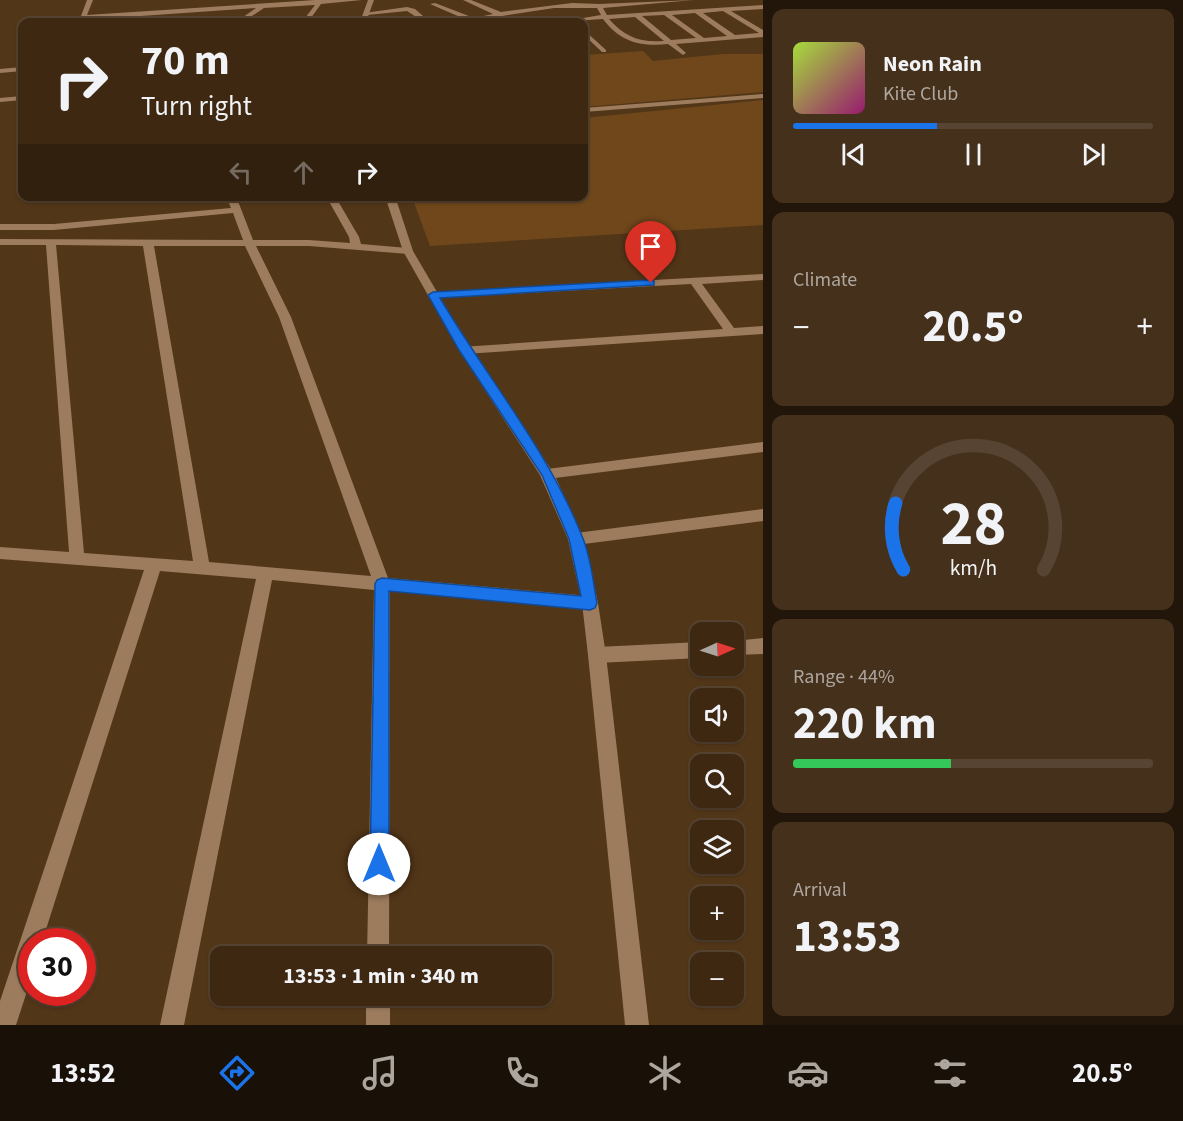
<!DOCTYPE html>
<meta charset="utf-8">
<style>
:root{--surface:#3e2812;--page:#45301b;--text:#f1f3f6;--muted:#ada69f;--line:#574432;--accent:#1a73e8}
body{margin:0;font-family:"Source Sans 3",sans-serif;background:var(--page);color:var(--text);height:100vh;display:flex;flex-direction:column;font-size:22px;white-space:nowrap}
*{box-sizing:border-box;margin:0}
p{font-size:20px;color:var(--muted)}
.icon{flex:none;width:33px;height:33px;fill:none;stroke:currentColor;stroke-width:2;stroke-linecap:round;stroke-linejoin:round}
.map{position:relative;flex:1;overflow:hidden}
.sheet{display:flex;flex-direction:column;gap:9px;padding:9px;background:#22160a;width:420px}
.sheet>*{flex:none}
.top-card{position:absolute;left:18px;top:18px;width:570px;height:183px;border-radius:12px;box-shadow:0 2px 4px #0004,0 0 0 2px var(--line);background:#3e2812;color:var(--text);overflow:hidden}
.needle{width:39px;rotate:87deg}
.fabs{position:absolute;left:690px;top:622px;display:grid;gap:12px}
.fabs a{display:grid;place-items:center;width:54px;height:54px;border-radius:12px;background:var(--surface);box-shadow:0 2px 4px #0004,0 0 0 2px var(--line);font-size:30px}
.speed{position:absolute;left:18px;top:928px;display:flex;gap:12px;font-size:30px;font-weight:700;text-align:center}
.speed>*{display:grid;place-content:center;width:78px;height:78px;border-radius:50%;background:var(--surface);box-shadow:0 2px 4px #0004,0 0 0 2px var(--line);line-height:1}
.speed .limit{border:9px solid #d22;background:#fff;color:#111}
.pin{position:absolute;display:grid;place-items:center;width:51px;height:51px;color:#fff;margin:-62px -26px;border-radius:50% 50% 50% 0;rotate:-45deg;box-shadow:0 0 6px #0007}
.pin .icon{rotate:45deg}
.me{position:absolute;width:66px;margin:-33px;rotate:0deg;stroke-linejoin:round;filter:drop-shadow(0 0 4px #0008)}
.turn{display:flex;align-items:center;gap:21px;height:126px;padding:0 24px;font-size:27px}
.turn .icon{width:78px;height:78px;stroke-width:2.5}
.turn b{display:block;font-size:42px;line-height:51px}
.lanes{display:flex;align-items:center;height:57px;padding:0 24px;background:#0003;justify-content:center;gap:30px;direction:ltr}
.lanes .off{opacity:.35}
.big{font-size:45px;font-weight:700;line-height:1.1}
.sheet .card{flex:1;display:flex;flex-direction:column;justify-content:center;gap:9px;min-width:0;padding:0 21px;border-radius:12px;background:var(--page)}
.sheet .dial{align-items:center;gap:0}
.dial svg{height:156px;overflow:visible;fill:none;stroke:var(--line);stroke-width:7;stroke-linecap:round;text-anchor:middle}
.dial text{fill:var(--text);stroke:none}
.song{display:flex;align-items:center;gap:18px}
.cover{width:72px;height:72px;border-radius:9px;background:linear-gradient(135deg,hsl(80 70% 55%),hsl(320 70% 35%))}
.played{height:6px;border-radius:3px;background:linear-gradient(90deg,var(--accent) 40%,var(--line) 40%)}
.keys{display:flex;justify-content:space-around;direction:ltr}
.heat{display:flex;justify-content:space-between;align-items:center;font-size:33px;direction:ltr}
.charge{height:9px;border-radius:4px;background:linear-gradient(90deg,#34c759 44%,var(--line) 0)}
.trip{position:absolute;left:210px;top:946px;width:342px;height:60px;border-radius:12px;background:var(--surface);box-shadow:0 2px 4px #0004,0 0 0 2px var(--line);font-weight:700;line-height:60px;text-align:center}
.dock{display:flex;height:96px;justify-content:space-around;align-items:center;background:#191007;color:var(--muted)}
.dock .icon{width:42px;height:42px}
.dock .active{color:var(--accent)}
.dock b{font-size:27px;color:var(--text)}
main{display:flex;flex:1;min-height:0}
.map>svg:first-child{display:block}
</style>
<main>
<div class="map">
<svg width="763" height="1025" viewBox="0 0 763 1025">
<rect width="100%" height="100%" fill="#523618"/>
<path fill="#6f471b" d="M643 51 653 61 723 54H763V92L584 107V55Z
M763 100V225L430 246 412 197 584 196V118Z"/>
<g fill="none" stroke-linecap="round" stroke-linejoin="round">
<path fill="#9d7c5d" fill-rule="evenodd" d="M87 0H93L87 15 315 0H362L321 4 308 22H302L315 5 264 8 243 22H236L256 8 83 20 22 21 81 16Z
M463 0H471L501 12 572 3 599 4 694 0 603 8 607 15 763 5V9L731 11 763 30V37L676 44 686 53 683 55 668 44C641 47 620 42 603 19L559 22 601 15 597 8H554L463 22 467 20 430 4 435 3 474 18 493 14ZM723 11 759 33 735 35 703 13ZM695 13 727 36 704 38 672 15ZM664 15 696 38 671 40 642 16ZM635 17 664 41C640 43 625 37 609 19Z
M407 7 415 9 430 22H424L407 11 367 15 364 13Z
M584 30 606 50V52H602L584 35Z
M22 37V45L19 43V39Z
M22 67V71L0 73V69Z
M763 94V98L584 112V108Z
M22 96V100L0 102V98Z
M226 196H236L253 240H309L350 243 349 237 326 196H335L359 237 361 244 408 248 413 251 408 254 309 246H256L291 317 388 578 590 596 596 598 598 603 596 608 590 610 390 591 389 957H367L374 590 272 580 184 1025H160L256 579 160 571 42 942H32V976L16 1025H0V1001L144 570 0 559V547L69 552 46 245H0V239L243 240 233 213 54 230H0V224H54L231 208ZM56 245 143 246 193 561 84 553ZM154 246H245L279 317 371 576 209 562Z
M763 274V280L702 284 734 328 763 326V334L465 354 459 350 461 347 723 329 691 284 433 298 427 295 433 292Z
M763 442V452L547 479 540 474 547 469Z
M763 509V521L576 545 571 543 568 539 571 535 576 533Z
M763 638V654L734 655V641Z
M700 642V658L597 663 591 660 588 655 591 650 597 647Z
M366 996H390V1025H366Z"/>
<path fill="#9d7c5d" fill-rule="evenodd" d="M368 0H374L366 22H360Z
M385 196H395L413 251 471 350 554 474 584 539 598 603 606 655 649 1025H625L588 655 582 603 568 539 540 475 459 350 403 251Z"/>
</g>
<path fill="#1a73e8" stroke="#114b97" stroke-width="1.5" d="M651 280 654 281V285L440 298C487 378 548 450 582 536 591 557 593 582 597 603L595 608 590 610 389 591V864L386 870 379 873 373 870 370 864 375 584 377 580 382 578 581 596 569 539 542 475 459 350 428 295 433 292Z"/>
</svg>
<div class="fabs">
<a><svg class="needle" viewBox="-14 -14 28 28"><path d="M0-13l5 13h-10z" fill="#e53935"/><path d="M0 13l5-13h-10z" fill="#ada69f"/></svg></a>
<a><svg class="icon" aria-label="sound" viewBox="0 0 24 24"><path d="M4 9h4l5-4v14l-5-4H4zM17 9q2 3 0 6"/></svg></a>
<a><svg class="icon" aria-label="search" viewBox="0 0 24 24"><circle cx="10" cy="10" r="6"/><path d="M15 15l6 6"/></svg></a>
<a><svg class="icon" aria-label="layers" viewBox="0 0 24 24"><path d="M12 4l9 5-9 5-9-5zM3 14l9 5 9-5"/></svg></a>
<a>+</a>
<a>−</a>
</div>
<div class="speed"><div class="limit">30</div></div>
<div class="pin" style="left:651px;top:283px;background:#d93025"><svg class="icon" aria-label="arrive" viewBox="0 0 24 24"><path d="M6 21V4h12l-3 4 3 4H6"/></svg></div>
<svg class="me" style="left:379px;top:864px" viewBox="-20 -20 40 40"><circle r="19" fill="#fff"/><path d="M0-13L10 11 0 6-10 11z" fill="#1a73e8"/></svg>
<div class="trip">13:53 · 1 min · 340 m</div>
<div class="top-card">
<div class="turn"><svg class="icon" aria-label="right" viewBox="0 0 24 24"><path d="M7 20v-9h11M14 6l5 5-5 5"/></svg><div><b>70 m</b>Turn right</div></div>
<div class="lanes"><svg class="icon off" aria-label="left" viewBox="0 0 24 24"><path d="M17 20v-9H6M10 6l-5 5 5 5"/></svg><svg class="icon off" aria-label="ahead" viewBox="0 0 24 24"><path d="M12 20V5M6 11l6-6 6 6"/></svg><svg class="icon" aria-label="right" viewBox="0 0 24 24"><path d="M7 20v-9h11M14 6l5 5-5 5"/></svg></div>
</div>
</div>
<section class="sheet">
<div class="card">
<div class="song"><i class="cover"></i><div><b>Neon Rain</b><p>Kite Club</p></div></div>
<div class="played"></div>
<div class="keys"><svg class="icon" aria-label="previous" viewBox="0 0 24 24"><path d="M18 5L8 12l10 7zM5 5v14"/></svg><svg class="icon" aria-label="pause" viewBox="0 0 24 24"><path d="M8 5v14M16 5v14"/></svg><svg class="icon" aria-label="next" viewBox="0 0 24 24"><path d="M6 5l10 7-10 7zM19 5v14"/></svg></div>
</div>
<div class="card"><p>Climate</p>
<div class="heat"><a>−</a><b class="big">20.5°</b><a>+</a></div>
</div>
<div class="card dial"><svg viewBox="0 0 100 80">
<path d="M14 69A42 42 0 1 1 86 69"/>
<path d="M14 69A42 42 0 0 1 10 35" stroke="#1a73e8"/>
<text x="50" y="56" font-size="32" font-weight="700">28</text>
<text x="50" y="72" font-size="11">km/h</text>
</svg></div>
<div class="card"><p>Range · 44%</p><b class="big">220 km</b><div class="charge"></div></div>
<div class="card"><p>Arrival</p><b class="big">13:53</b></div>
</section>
</main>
<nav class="dock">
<b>13:52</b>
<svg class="icon active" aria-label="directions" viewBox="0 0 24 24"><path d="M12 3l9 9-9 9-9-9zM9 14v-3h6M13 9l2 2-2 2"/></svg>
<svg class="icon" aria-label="music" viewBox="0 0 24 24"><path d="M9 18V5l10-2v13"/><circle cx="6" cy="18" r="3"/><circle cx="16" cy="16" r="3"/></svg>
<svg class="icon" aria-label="phone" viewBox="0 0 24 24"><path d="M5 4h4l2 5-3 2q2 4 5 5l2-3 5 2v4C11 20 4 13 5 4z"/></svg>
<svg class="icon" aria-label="climate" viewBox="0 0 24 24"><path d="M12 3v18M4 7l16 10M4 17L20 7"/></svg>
<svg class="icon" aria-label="car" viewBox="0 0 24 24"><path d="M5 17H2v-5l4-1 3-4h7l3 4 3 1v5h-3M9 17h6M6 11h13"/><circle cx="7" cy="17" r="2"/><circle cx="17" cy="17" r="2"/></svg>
<svg class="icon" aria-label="filters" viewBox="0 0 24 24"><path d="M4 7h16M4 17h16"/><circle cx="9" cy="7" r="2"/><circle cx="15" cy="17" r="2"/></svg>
<b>20.5°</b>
</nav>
